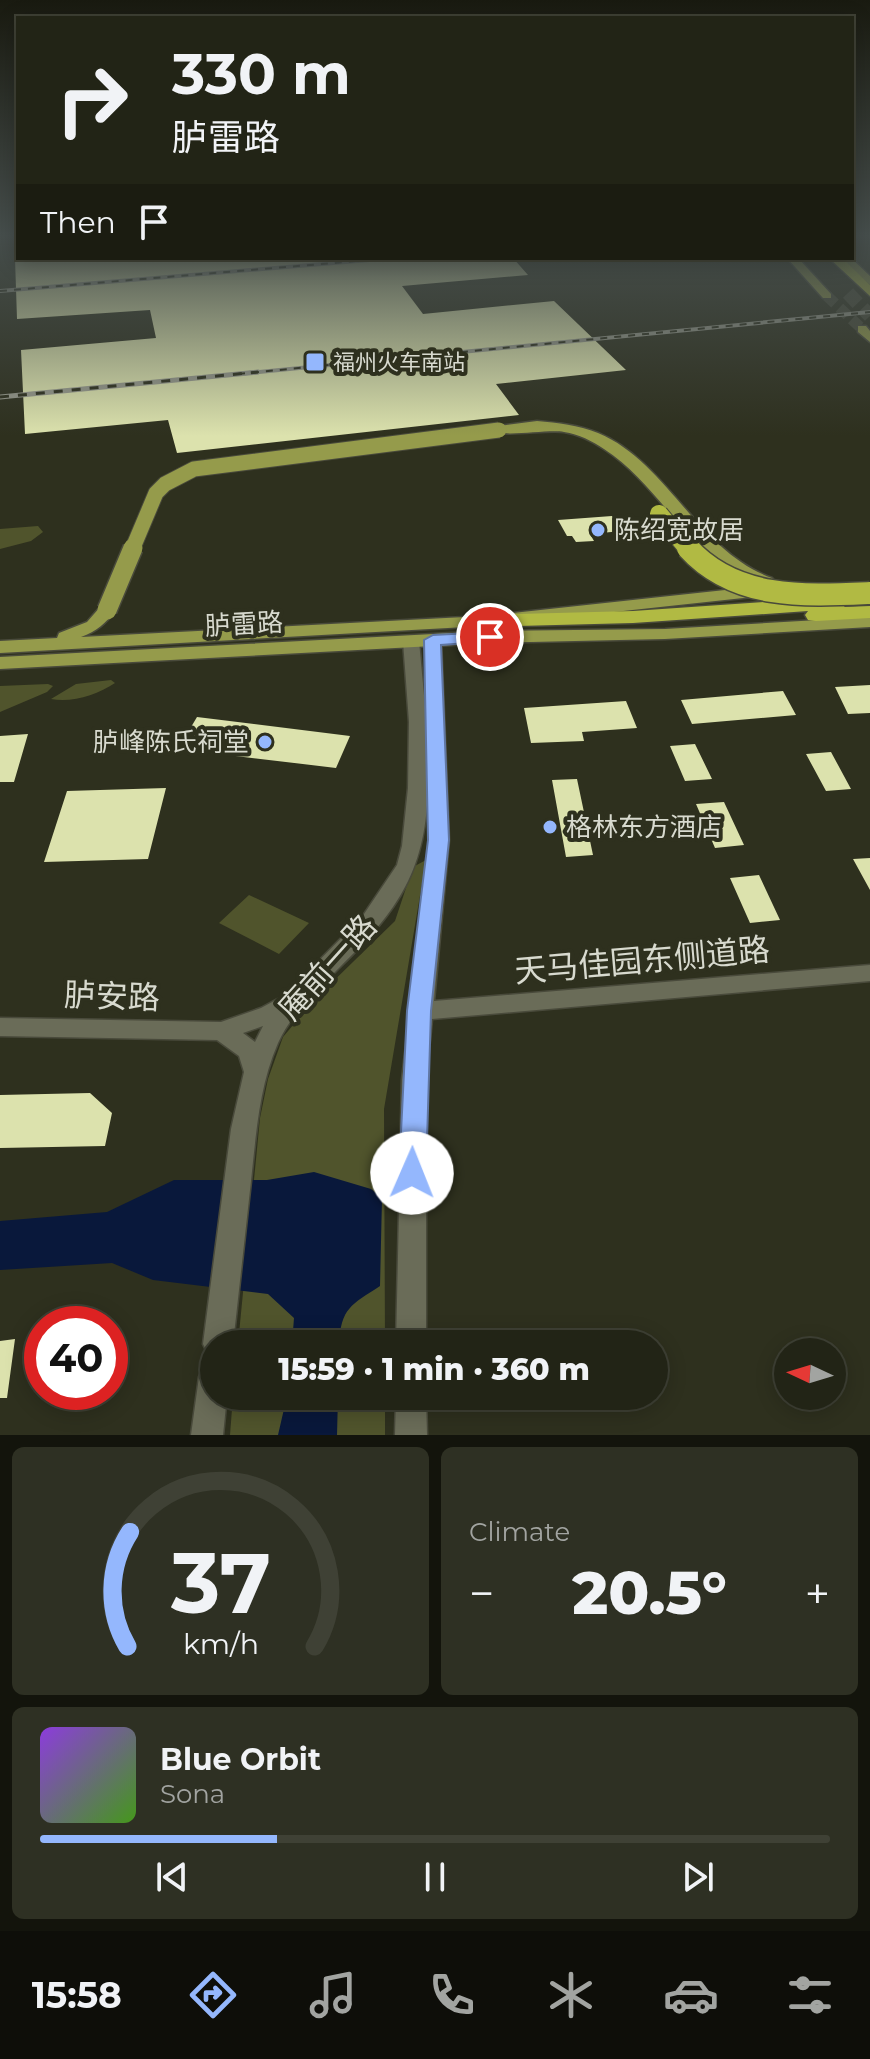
<!DOCTYPE html>
<meta charset="utf-8">
<style>
:root{--surface:#222416;--page:#2e3023;--text:#f1f3f6;--muted:#a2a4a1;--line:#3f4135;--accent:#94b7fd}
body{margin:0;font-family:Montserrat,"Noto Sans SC",sans-serif;background:var(--page);color:var(--text);height:100vh;display:flex;flex-direction:column;font-size:30px;white-space:nowrap}
*{box-sizing:border-box;margin:0}
p{font-size:26px;color:var(--muted)}
.icon{flex:none;width:44px;height:44px;fill:none;stroke:currentColor;stroke-width:2;stroke-linecap:round;stroke-linejoin:round}
.map{position:relative;height:1435px;overflow:hidden}
.sheet{display:flex;flex-direction:column;gap:12px;padding:12px;background:#13140c;flex:1}
.sheet>*{flex:none}
.banner{position:absolute;left:16px;top:16px;width:838px;height:244px;border-radius:0px;box-shadow:0 4px 20px #0003,0 0 0 2px var(--line);background:#222416;color:var(--text);overflow:hidden}
.needle{width:52px;rotate:274deg}
.controls{position:absolute;left:774px;top:1338px;display:grid;gap:16px}
.controls a{display:grid;place-items:center;width:72px;height:72px;border-radius:50%;background:var(--surface);box-shadow:0 4px 20px #0003,0 0 0 2px var(--line);font-size:40px}
.speed{position:absolute;left:24px;top:1306px;display:flex;gap:16px;font-size:40px;font-weight:700;text-align:center}
.speed>*{display:grid;place-content:center;width:104px;height:104px;border-radius:50%;background:var(--surface);box-shadow:0 4px 20px #0003,0 0 0 2px var(--line);line-height:1}
.speed .limit{border:12px solid #d22;background:#fff;color:#111}
.pin{position:absolute;display:grid;place-items:center;width:68px;height:68px;color:#fff;margin:-34px;border:4px solid #fff;border-radius:50%;box-shadow:0 2px 8px #0007}
.me{position:absolute;width:88px;margin:-44px;rotate:1deg;stroke-linejoin:round;filter:drop-shadow(0 0 6px #0008)}
.turn{display:flex;align-items:center;gap:28px;height:168px;padding:0 24px;font-size:36px}
.turn .icon{width:104px;height:104px;stroke-width:2.5}
.turn b{display:block;font-size:56px;line-height:68px}
.then{display:flex;align-items:center;height:76px;padding:0 24px;background:#0003;gap:16px;font-size:30px}
.big{font-size:60px;font-weight:800;line-height:1.1}
.sheet .widget{flex:1;display:flex;flex-direction:column;justify-content:center;gap:12px;min-width:0;padding:0 28px;border-radius:12px;background:var(--page)}
.sheet .dial{align-items:center;gap:0}
.dial svg{height:208px;overflow:visible;fill:none;stroke:var(--line);stroke-width:7;stroke-linecap:round;text-anchor:middle}
.dial text{fill:var(--text);stroke:none}
.song{display:flex;align-items:center;gap:24px}
.cover{width:96px;height:96px;border-radius:12px;background:linear-gradient(135deg,hsl(270 70% 55%),hsl(100 70% 35%))}
.played{height:8px;border-radius:4px;background:linear-gradient(90deg,var(--accent) 30%,var(--line) 30%)}
.keys{display:flex;justify-content:space-around;direction:ltr}
.heat{display:flex;justify-content:space-between;align-items:center;font-size:44px;direction:ltr}
.sheet .tiles{flex:1;display:grid;gap:12px;grid-template-columns:1fr 1fr}
.widget:last-child{grid-column:span 2}
.trip{position:absolute;left:200px;top:1330px;width:468px;height:80px;border-radius:40px;background:var(--surface);box-shadow:0 4px 20px #0003,0 0 0 2px var(--line);font-weight:800;line-height:80px;text-align:center}
.tab-bar{display:flex;height:128px;justify-content:space-around;align-items:center;background:#0e0e09;color:var(--muted)}
.tab-bar .icon{width:56px;height:56px}
.tab-bar .current{color:var(--accent)}
.tab-bar b{font-size:36px;color:var(--text)}
.map>svg:first-child{display:block}
</style>
<div class="map">
<svg width="870" height="1435" viewBox="0 0 870 1435">
<rect width="100%" height="100%" fill="#2e301e"/>
<path fill="#50542c" d="M38 526 43 532 31 541 0 549V529Z
M111 680 115 683C97 695 72 703 51 699L76 684Z
M48 684 53 686 47 692 0 712V686Z
M426 860 384 1109 385 1344H238L260 1118 268 1079 283 1037 315 999 395 921 413 867Z
M249 895 309 923 279 954 219 923Z
M233 1396H385V1435H230Z"/>
<path fill="#09183b" d="M314 1172 371 1189 382 1198 380 1286C351 1305 341 1308 339 1344H292L294 1318 268 1294 153 1280 112 1263 0 1270V1221L107 1212 174 1180H267Z
M287 1396H338L337 1435H278Z"/>
<path fill="#dce2ad" d="M15 258H513L528 275 402 286 423 314 554 301 626 370 496 384 519 415 177 453 168 420 25 434 21 350 156 338 150 310 17 319Z
M612 516 622 531 590 534 594 541 576 542 572 536H567L558 520Z
M870 685V713L848 714 835 687Z
M783 691 796 715 692 724 681 700Z
M626 701 637 728 582 732 584 741 531 743 524 708Z
M197 717 350 736 336 768 178 749Z
M28 734 14 782H0V736Z
M695 744 712 779 685 781 670 746Z
M831 752 851 789 826 791 806 754Z
M577 779 593 855 566 857 552 780Z
M166 788 148 859 44 862 67 791Z
M724 802 744 845 715 848 696 804Z
M870 858V890L853 859Z
M759 875 780 920 750 923 730 878Z
M90 1093 112 1113 105 1146 0 1148V1095Z
M15 1339 7 1398H0V1341Z"/>
<g fill="none" stroke-linecap="round" stroke-linejoin="round">
<path stroke="#484a39" stroke-width="11" stroke-dasharray="11 6" stroke-linecap="butt" d="M827 296 862 329"/>
<path stroke="#484a39" stroke-width="14" stroke-dasharray="14 7" stroke-linecap="butt" d="M848 293 870 316"/>
<g stroke="#494a3b" stroke-width="3">
<path id="minor" d="M433 635 441 640 449 840 434 1001 870 965V981L432 1019 426 1080V1344H396L402 1080 429 840 428 783C427 869 399 910 339 968 316 991 291 1014 278 1043 259 1086 256 1135 251 1181 245 1235 239 1290 233 1344H214V1357L208 1354 203 1344 231 1129 244 1072 239 1056 217 1040 0 1036V1018L221 1022 261 1008 285 995 362 917 397 865 402 846 408 788 409 722 403 641 411 636 419 641 426 717 425 640ZM263 1026 255 1042 243 1033Z
M214 1362V1396H227L223 1435H191L199 1377 203 1366Z
M396 1396H426L427 1435H395Z"/>
</g>
<g stroke="#494a3b" stroke-width="3">
<path id="major" d="M787 258H798L831 294V298H823Z
M840 258H851L870 276V285Z
M858 326H866L870 331V342L858 332Z
M537 421C558 423 578 425 598 433 668 462 697 551 772 578L775 582 769 586 775 591 772 595 484 626 0 653V641L57 638 59 633 87 622 101 606 107 605 116 610C105 624 97 631 81 637L484 616 762 586C692 564 663 487 604 449 592 441 579 434 564 432 547 429 502 438 492 430L499 426Z
M870 617V627L665 639 490 643 0 669V657L490 631 665 629Z"/>
</g>
<g stroke="#494a3b" stroke-width="3">
<path id="highway" d="M829 258H842L870 285V296Z
M836 597 843 599 847 603 844 607 870 606V618L816 621 808 620 805 615 808 611 633 623 484 627 473 621 484 615 633 611Z"/>
</g>
<use href="#minor" fill="#6a6c58" fill-rule="evenodd"/>
<use href="#major" fill="#959b4b" fill-rule="evenodd"/>
<use href="#highway" fill="#b1ba43" fill-rule="evenodd"/>
<g stroke="#96988b" stroke-width="4">
<path id="rail-far1" d="M0 291 393 258
M238 374 870 312"/>
</g>
<g stroke="#96988b" stroke-width="5">
<path id="rail" d="M0 397 258 372"/>
</g>
<use href="#rail-far1" stroke="#2e301e" stroke-width="2" stroke-dasharray="7" stroke-linecap="butt"/>
<use href="#rail" stroke="#2e301e" stroke-width="3" stroke-dasharray="9" stroke-linecap="butt"/>
<g stroke="#494a3b" stroke-width="17" stroke-linecap="butt">
<path id="major-bridge-far1" d="M132 550 156 493 165 484 194 469 499 430"/>
</g>
<g stroke="#494a3b" stroke-width="22" stroke-linecap="butt">
<path id="major-bridge" d="M107 610 133 548"/>
</g>
<g stroke="#494a3b" stroke-width="20" stroke-linecap="butt">
<path id="highway-bridge-far1" d="M659 514 689 550"/>
</g>
<g stroke="#494a3b" stroke-width="25" stroke-linecap="butt">
<path id="highway-bridge" d="M688 548C735 600 805 596 870 593"/>
</g>
<use href="#major-bridge-far1" stroke="#959b4b" stroke-width="15"/>
<use href="#major-bridge" stroke="#959b4b" stroke-width="19"/>
<use href="#highway-bridge-far1" stroke="#b1ba43" stroke-width="18"/>
<use href="#highway-bridge" stroke="#b1ba43" stroke-width="22"/>
</g>
<linearGradient id="sky" x2="0" y2="1"><stop stop-color="#191a10"/><stop offset="0.54" stop-color="#464e4c"/><stop offset="1" stop-color="#464e4c" stop-opacity="0"/></linearGradient>
<rect width="870" height="436" fill="url(#sky)"/>
<path fill="#94b7fd" stroke="#6077a4" stroke-width="2" d="M490 632 496 633 499 637 496 641 441 645 449 840 431 1011 426 1173 422 1181 412 1185 403 1181 399 1173 407 1011 428 840 424 640 433 635Z"/>
<g fill="#94b7fd" stroke="#2e301e" stroke-width="3">
<rect x="305" y="352" width="20" height="20" rx="4"/>
<circle cx="598" cy="530" r="8"/>
<circle cx="265" cy="742" r="8"/>
<circle cx="550" cy="827" r="8"/>
</g>
<g text-anchor="middle" dominant-baseline="central" stroke-width="8" stroke-linejoin="round" paint-order="stroke">
<g font-size="22" fill="#d8dacf" stroke="#2e301e" text-anchor="start">
<text x="333" y="362">福州火车南站</text>
</g>
<g font-size="26" fill="#d8dacf" stroke="#2e301e" text-anchor="start">
<text x="614" y="530">陈绍宽故居</text>
<text x="249" y="742" text-anchor="end">胪峰陈氏祠堂</text>
<text x="566" y="827">格林东方酒店</text>
</g>
<g font-size="26" fill="#d8dacf" stroke="#2e301e">
<text transform="translate(244 624) rotate(-3)">胪雷路</text>
</g>
<g font-size="32" fill="#d8dacf" stroke="#2e301e">
<text transform="translate(642 960) rotate(-5)">天马佳园东侧道路</text>
<text transform="translate(327 967) rotate(-48)">庵前一路</text>
<text transform="translate(112 996) rotate(2)">胪安路</text>
</g>
</g>
</svg>
<div class="controls">
<a><svg class="needle" viewBox="-14 -14 28 28"><path d="M0-13l5 13h-10z" fill="#e53935"/><path d="M0 13l5-13h-10z" fill="#a2a4a1"/></svg></a>
</div>
<div class="speed"><div class="limit">40</div></div>
<div class="pin" style="left:490px;top:637px;background:#d93025"><svg class="icon" aria-label="arrive" viewBox="0 0 24 24"><path d="M6 21V4h12l-3 4 3 4H6"/></svg></div>
<svg class="me" style="left:412px;top:1173px" viewBox="-20 -20 40 40"><circle r="19" fill="#fff"/><path d="M0-13L10 11 0 6-10 11z" fill="#94b7fd"/></svg>
<div class="trip">15:59 · 1 min · 360 m</div>
<div class="banner">
<div class="turn"><svg class="icon" aria-label="right" viewBox="0 0 24 24"><path d="M7 20v-9h11M14 6l5 5-5 5"/></svg><div><b>330 m</b>胪雷路</div></div>
<div class="then">Then<svg class="icon" aria-label="arrive" viewBox="0 0 24 24"><path d="M6 21V4h12l-3 4 3 4H6"/></svg></div>
</div>
</div>
<section class="sheet">
<div class="tiles">
<div class="widget dial"><svg viewBox="0 0 100 80">
<path d="M14 69A42 42 0 1 1 86 69"/>
<path d="M14 69A42 42 0 0 1 15 25" stroke="#94b7fd"/>
<text x="50" y="56" font-size="32" font-weight="700">37</text>
<text x="50" y="72" font-size="11">km/h</text>
</svg></div>
<div class="widget"><p>Climate</p>
<div class="heat"><a>−</a><b class="big">20.5°</b><a>+</a></div>
</div>
<div class="widget">
<div class="song"><i class="cover"></i><div><b>Blue Orbit</b><p>Sona</p></div></div>
<div class="played"></div>
<div class="keys"><svg class="icon" aria-label="previous" viewBox="0 0 24 24"><path d="M18 5L8 12l10 7zM5 5v14"/></svg><svg class="icon" aria-label="pause" viewBox="0 0 24 24"><path d="M8 5v14M16 5v14"/></svg><svg class="icon" aria-label="next" viewBox="0 0 24 24"><path d="M6 5l10 7-10 7zM19 5v14"/></svg></div>
</div>
</div>
</section>
<nav class="tab-bar">
<b>15:58</b>
<svg class="icon current" aria-label="directions" viewBox="0 0 24 24"><path d="M12 3l9 9-9 9-9-9zM9 14v-3h6M13 9l2 2-2 2"/></svg>
<svg class="icon" aria-label="music" viewBox="0 0 24 24"><path d="M9 18V5l10-2v13"/><circle cx="6" cy="18" r="3"/><circle cx="16" cy="16" r="3"/></svg>
<svg class="icon" aria-label="phone" viewBox="0 0 24 24"><path d="M5 4h4l2 5-3 2q2 4 5 5l2-3 5 2v4C11 20 4 13 5 4z"/></svg>
<svg class="icon" aria-label="climate" viewBox="0 0 24 24"><path d="M12 3v18M4 7l16 10M4 17L20 7"/></svg>
<svg class="icon" aria-label="car" viewBox="0 0 24 24"><path d="M5 17H2v-5l4-1 3-4h7l3 4 3 1v5h-3M9 17h6M6 11h13"/><circle cx="7" cy="17" r="2"/><circle cx="17" cy="17" r="2"/></svg>
<svg class="icon" aria-label="filters" viewBox="0 0 24 24"><path d="M4 7h16M4 17h16"/><circle cx="9" cy="7" r="2"/><circle cx="15" cy="17" r="2"/></svg>
</nav>
